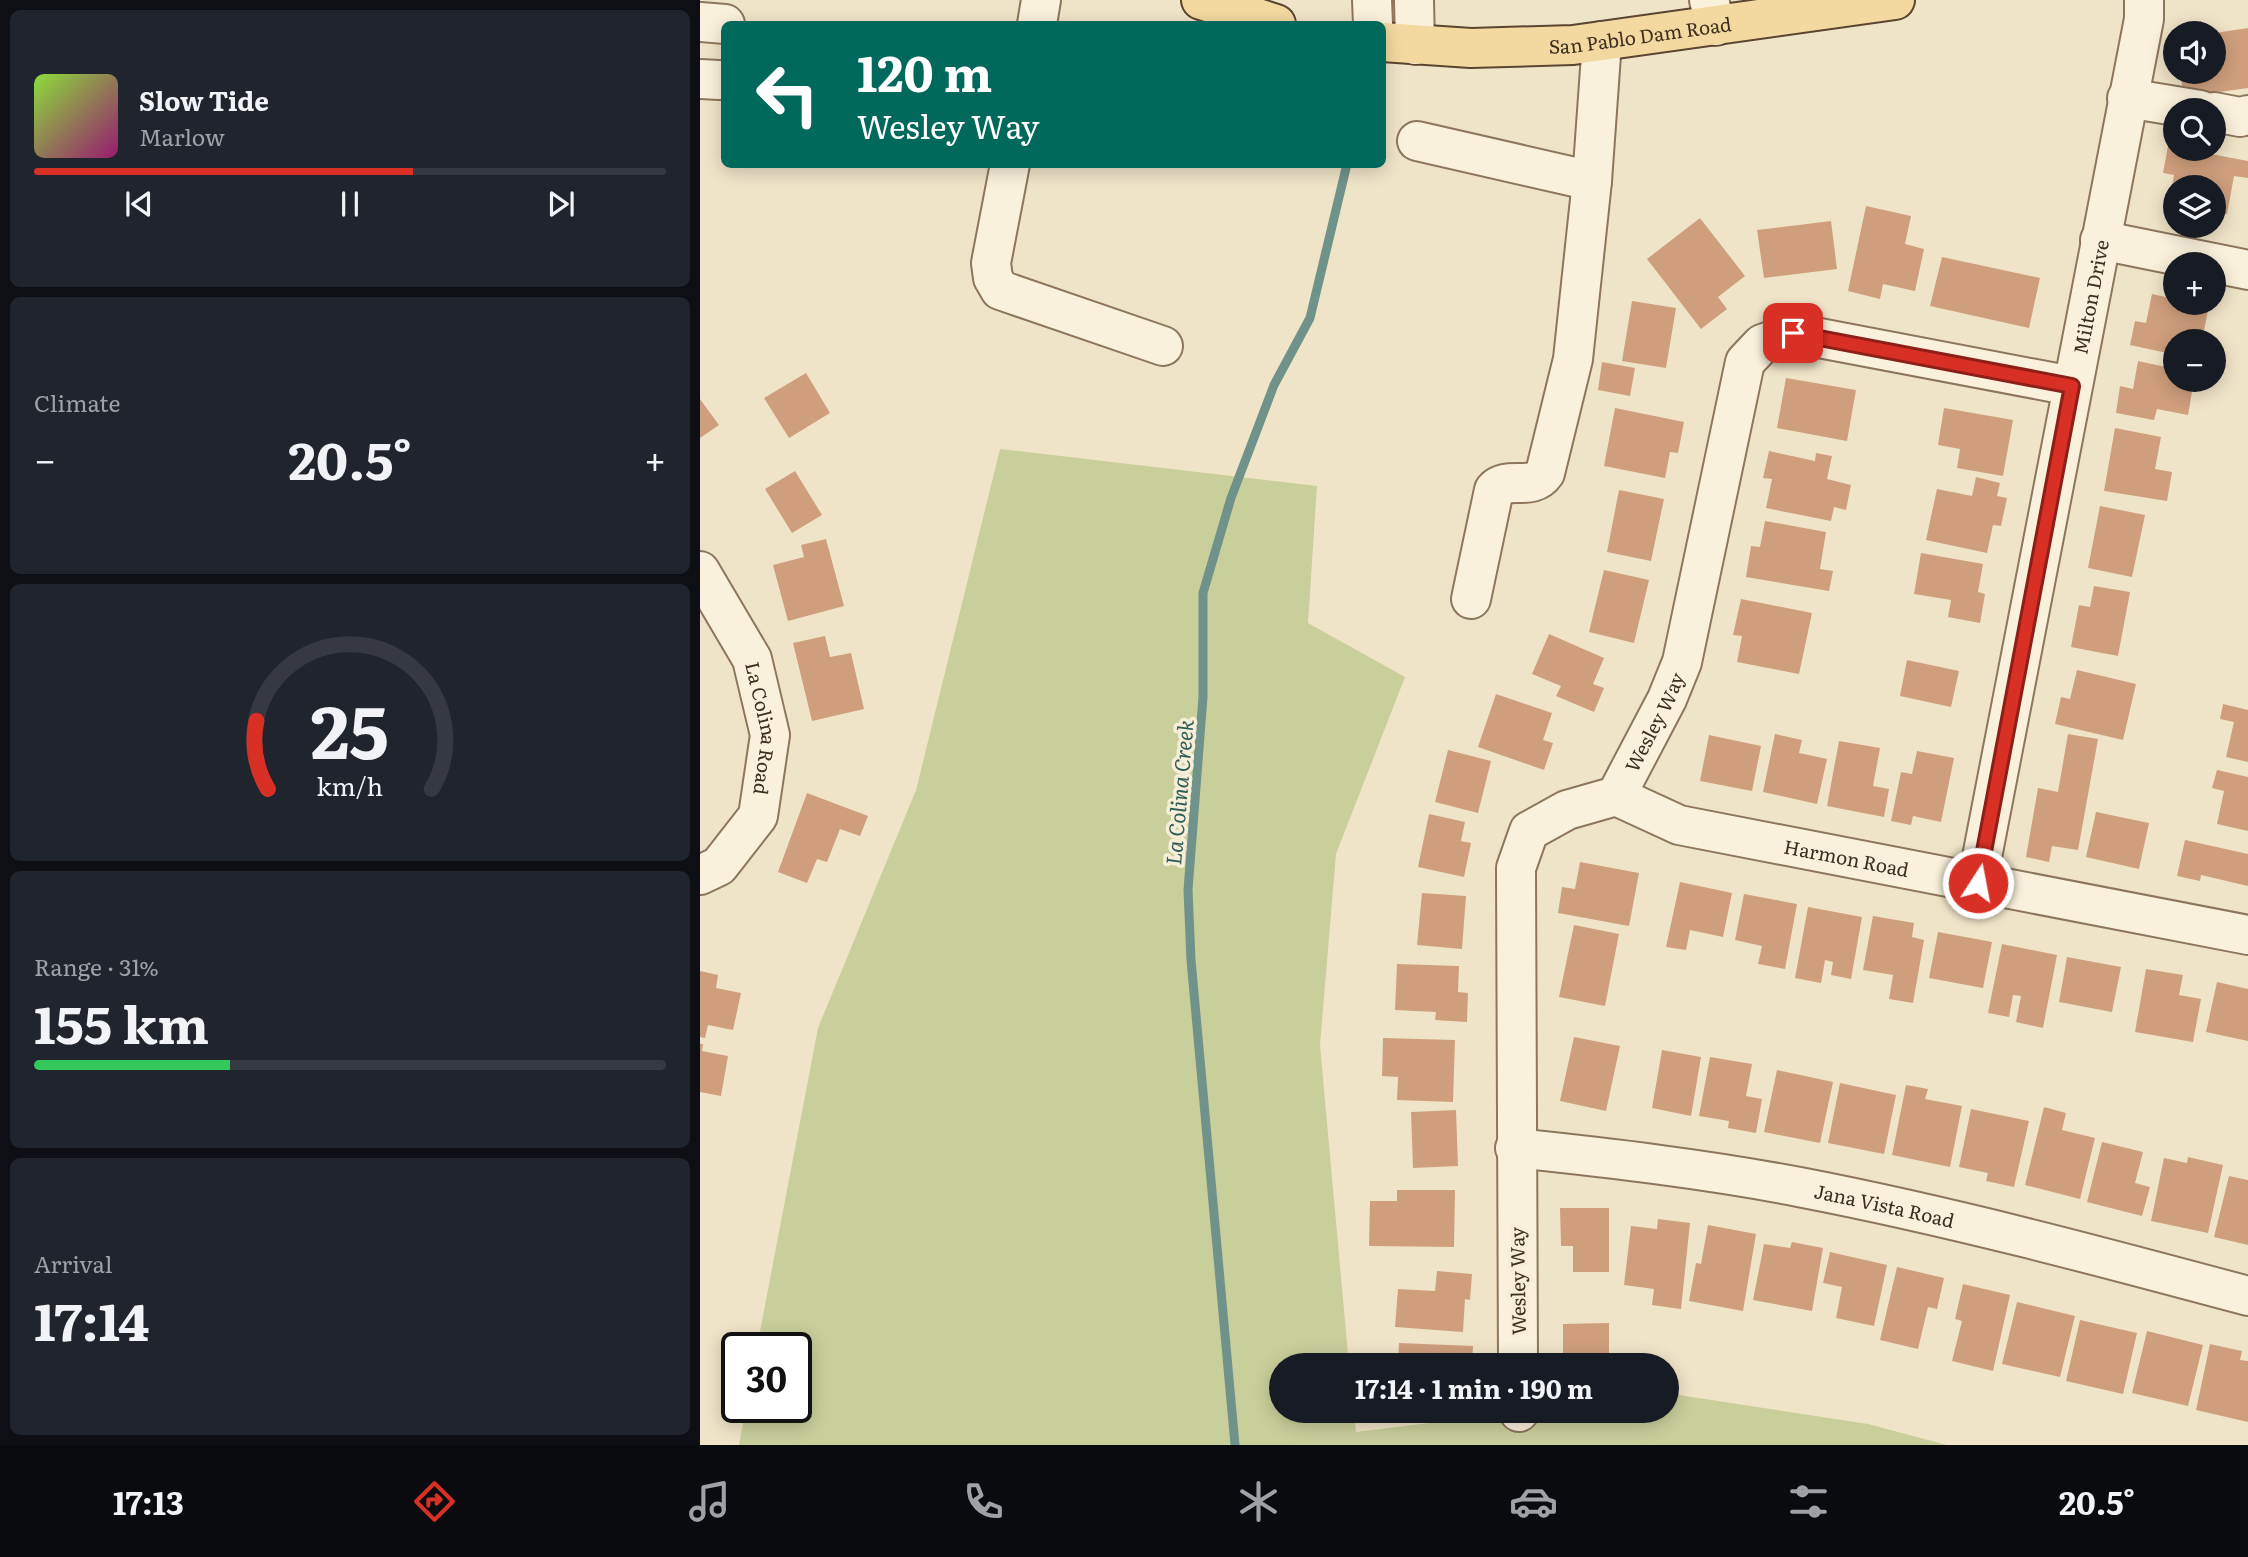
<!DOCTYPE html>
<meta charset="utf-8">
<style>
:root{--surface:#171b24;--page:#20242c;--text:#f1f3f6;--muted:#9ea1a6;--line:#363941;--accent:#d93025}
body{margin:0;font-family:Literata,serif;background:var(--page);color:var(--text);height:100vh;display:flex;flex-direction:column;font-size:26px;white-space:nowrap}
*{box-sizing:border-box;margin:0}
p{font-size:23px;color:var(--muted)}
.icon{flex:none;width:38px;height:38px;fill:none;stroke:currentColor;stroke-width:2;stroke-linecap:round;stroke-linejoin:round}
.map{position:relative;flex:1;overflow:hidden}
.details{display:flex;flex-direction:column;gap:10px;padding:10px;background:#0d0f14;width:700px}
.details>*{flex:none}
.top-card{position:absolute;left:21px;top:21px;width:665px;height:147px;border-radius:10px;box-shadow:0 4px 18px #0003;background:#00695c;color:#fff;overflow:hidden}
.controls{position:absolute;left:1463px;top:21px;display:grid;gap:14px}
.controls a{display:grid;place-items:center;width:63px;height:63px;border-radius:50%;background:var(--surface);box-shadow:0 4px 18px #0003;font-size:35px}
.speed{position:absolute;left:21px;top:1332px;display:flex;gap:14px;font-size:35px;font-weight:700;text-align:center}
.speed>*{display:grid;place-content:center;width:91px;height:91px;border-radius:50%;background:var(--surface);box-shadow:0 4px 18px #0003;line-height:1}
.speed .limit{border:4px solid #111;border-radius:10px;background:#fff;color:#111}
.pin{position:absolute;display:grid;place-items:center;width:60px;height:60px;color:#fff;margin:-30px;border-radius:14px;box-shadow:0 4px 10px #0006}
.me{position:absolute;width:77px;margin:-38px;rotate:11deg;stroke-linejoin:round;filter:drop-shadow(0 0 5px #0008)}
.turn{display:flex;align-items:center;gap:24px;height:147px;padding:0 21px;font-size:32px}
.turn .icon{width:91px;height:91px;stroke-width:2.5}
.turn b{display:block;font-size:49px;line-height:60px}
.big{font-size:52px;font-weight:700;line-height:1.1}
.details .widget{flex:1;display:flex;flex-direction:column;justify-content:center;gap:10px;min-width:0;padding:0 24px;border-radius:10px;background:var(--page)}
.details .dial{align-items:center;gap:0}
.dial svg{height:182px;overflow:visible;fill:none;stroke:var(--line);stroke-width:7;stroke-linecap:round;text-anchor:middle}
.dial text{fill:var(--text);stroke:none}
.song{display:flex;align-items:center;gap:21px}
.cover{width:84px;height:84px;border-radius:10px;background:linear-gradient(135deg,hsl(90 70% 55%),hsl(320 70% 35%))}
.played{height:7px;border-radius:4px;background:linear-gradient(90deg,var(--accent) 60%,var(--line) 60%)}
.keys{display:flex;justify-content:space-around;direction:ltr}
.heat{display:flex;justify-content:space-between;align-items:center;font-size:38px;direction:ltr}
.charge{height:10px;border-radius:5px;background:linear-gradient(90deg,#34c759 31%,var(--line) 0)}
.trip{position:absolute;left:569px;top:1353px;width:410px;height:70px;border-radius:35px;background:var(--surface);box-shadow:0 4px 18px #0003;font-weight:700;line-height:70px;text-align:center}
.tabs{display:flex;height:112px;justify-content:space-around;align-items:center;background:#090b0e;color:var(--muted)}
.tabs .icon{width:49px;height:49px}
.tabs .active{color:var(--accent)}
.tabs b{font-size:32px;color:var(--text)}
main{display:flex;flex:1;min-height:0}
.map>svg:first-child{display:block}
</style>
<main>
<section class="details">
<div class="widget">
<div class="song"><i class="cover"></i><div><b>Slow Tide</b><p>Marlow</p></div></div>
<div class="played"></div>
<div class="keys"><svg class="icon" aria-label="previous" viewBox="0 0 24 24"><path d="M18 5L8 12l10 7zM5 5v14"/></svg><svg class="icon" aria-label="pause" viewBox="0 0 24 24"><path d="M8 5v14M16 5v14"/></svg><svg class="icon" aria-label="next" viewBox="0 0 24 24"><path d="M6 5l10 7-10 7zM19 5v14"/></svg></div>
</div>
<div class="widget"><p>Climate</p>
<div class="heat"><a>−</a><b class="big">20.5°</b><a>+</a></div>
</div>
<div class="widget dial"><svg viewBox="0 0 100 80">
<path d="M14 69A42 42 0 1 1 86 69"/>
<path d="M14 69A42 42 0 0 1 9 39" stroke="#d93025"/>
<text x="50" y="56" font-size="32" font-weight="700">25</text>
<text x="50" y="72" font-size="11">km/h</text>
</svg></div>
<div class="widget"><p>Range · 31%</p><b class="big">155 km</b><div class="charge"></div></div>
<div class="widget"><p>Arrival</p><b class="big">17:14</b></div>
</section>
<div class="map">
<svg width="1548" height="1445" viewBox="0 0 1548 1445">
<rect width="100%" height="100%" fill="#f0e4c8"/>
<path fill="#c9cf9b" d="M300 449 617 486 608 623 705 677 636 854 620 1045 649 1365H581V1410L654 1411 656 1432 819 1412 927 1415 928 1411 966 1410V1393L1168 1424 1247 1445H39L46 1407H96V1348L57 1347 118 1028 216 790Z"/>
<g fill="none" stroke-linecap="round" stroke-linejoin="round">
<path stroke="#6f938a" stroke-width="9" d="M535 1445 491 960 488 890 503 697V593L531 498 574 385 610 318 647 164"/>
</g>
<path fill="#cf9f7d" d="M1548 28V88L1484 97 1480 72H1514V33Z
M1468 146 1548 161V178L1534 176 1527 214 1514 212V187H1475V204L1469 203 1474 175 1463 173Z
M1166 206 1211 216 1205 244 1224 249 1215 291 1183 284 1180 299 1148 291Z
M1000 218 1045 276 1018 297 1027 309 1001 329 947 259Z
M1131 221 1137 269 1064 278 1057 230Z
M1242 257 1340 278 1329 328 1230 306Z
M1452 294 1475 299V303L1509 305 1502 341 1470 340 1467 353 1430 345 1435 321 1446 323Z
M932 301 976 308 966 368 922 361Z
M1438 361 1475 369V380H1494L1488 415 1457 409 1454 420 1416 413 1420 386 1433 389Z
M902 362 935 368 930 396 898 390Z
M106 373 130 413 89 438 64 398Z
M1086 378 1156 390 1147 441 1077 428Z
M0 399 19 425 0 438Z
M915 408 984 422 978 453 970 452 965 478 904 466Z
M1244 408 1313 420 1303 476 1257 468 1260 449 1238 445Z
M1415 428 1461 437 1455 469 1472 472 1467 501 1404 491Z
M1069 451 1115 461 1116 453 1132 456 1127 479 1151 485 1146 510 1134 507 1131 521 1066 508 1072 479 1063 478Z
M95 471 122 515 92 533 65 489Z
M1276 477 1300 483 1297 496 1307 498 1301 526 1293 525 1287 553 1226 540 1237 489 1272 496Z
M919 490 964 499 951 561 907 552Z
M1400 506 1445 515 1432 577 1388 568Z
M1065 521 1126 532 1120 569 1133 571 1129 591 1046 577 1051 546 1060 547Z
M126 539 144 606 88 621 73 565 104 557 101 545Z
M1221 553 1283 564 1278 592 1285 594 1280 623 1248 617 1251 600 1214 594Z
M904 570 949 580 934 643 889 632Z
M1394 586 1430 592 1418 656 1371 647 1379 605 1390 607Z
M1041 599 1112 613 1099 674 1037 662 1042 636 1033 635Z
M849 634 904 658 893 684 904 688 894 712 856 696 861 686 832 674Z
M125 636 130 657 151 653 164 709 112 721 93 643Z
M1207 660 1259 671 1251 707 1200 696Z
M1377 670 1436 684 1423 740 1355 724 1361 697 1370 699Z
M796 694 852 713 843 740 853 743 844 770 778 747Z
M1523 704 1548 710V762L1526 757 1534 722 1520 719Z
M1075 734 1102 740 1099 753 1127 759 1117 804 1063 792Z
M1368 734 1398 739 1378 850 1352 846 1349 862 1326 857 1338 788 1358 792Z
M1009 735 1061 746 1052 791 1000 781Z
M1139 741 1180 748 1173 786 1189 789 1184 817 1127 806Z
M748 750 791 761 778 813 735 802Z
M1217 751 1254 758 1241 822 1213 816 1211 825 1191 821 1201 772 1212 774Z
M1517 770 1548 777V831L1517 824 1524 791 1512 788Z
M107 793 168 816 160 836 140 829 127 862 117 859 107 883 78 872Z
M1396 812 1449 823 1439 869 1386 857Z
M729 814 765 822 761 841 771 843 764 877 718 867Z
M1485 840 1548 854V886L1501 875 1500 881 1477 876Z
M880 862 939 873 929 926 858 913 862 887 875 889Z
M980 882 1032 893 1023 937 990 930 986 950 966 947Z
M722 893 766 896 762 949 717 945Z
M1044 894 1097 904 1085 969 1058 964 1062 946 1035 940Z
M1108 907 1162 917 1151 979 1131 975 1133 962 1125 960 1121 983 1095 978Z
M1173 916 1214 923 1212 937 1224 940 1213 1003 1189 999 1193 975 1163 970Z
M874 925 919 934 905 1006 859 997Z
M1238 932 1292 942 1283 988 1229 978Z
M1302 944 1357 955 1343 1028 1316 1022 1321 996 1313 995 1309 1017 1288 1013Z
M1367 957 1421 967 1412 1012 1359 1002Z
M697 964 759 966 758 992 768 993 767 1022 735 1020 736 1012 695 1010Z
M1446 969 1483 975 1479 995 1501 999 1493 1042 1435 1032Z
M0 971 18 975 16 988 41 993 33 1030 8 1025 5 1038 0 1037Z
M1517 982 1548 989V1041L1506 1032Z
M874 1037 920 1046 906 1111 860 1101Z
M683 1038 755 1040 753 1102 697 1100 698 1077 682 1076Z
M0 1044H3L2 1051 28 1056 21 1096 0 1092Z
M962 1050 1001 1057 991 1116 952 1108Z
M1010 1057 1052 1064 1046 1096 1062 1099 1056 1133 1028 1128 1029 1121 999 1116Z
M1077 1070 1133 1082 1120 1143 1064 1132Z
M1140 1083 1196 1095 1184 1154 1128 1143Z
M1206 1085 1228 1089 1225 1099 1262 1106 1250 1167 1192 1155Z
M1344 1107 1366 1113 1362 1130 1395 1138 1380 1199 1325 1185Z
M1271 1109 1329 1121 1314 1187 1286 1181 1288 1173 1259 1167Z
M756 1110 758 1166 713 1168 711 1112Z
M1402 1142 1443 1152 1435 1183 1450 1187 1442 1216 1387 1202Z
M1488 1157 1523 1165 1508 1233 1451 1221 1464 1158 1487 1163Z
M1529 1176 1548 1180V1245L1514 1237Z
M697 1190H755L754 1247 669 1246 670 1201H697Z
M860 1208H909V1272H873V1246H861Z
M958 1219 990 1223 981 1309 952 1305 954 1289 924 1285 931 1226 957 1229Z
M1008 1225 1056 1234 1043 1311 989 1301 996 1263 1001 1264Z
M1092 1242 1123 1248 1112 1311 1053 1300 1064 1244 1090 1248Z
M1130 1252 1187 1265 1174 1326 1136 1318 1142 1287 1123 1283Z
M1197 1267 1244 1278 1237 1309 1228 1307 1218 1349 1180 1340Z
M737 1271 772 1274 770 1300 765 1299 763 1332 695 1327 698 1289 735 1291Z
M1263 1284 1310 1295 1293 1371 1252 1361 1262 1321 1255 1319Z
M1317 1302 1375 1316 1360 1377 1302 1364Z
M1380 1320 1437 1333 1423 1394 1366 1381Z
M909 1323V1365H863V1324Z
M1447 1331 1503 1345 1488 1406 1432 1393Z
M699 1343 773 1346 772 1365H698Z
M1510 1344 1542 1351 1540 1360 1548 1361V1422L1496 1410Z"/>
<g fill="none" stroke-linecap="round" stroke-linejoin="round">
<g stroke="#8d765c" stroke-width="42">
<g id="minor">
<path d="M672 0 673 24"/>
<path d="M714 0 715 45"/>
<path d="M1009 0 1016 26"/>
<path d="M0 22 25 24"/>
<path d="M337 24 341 0"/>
<path d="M0 79 19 80"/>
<path d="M1427 98 1500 110"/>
<path d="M1514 112 1540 117 1548 115"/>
<path d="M717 141 892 181 902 41"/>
<path d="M310 164 291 263 293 278 300 290 463 346"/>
<path d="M1400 240 1548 270"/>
<path id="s1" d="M0 571 52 659 70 735 58 816 19 866 0 875"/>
<path d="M771 599 794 490C807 475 832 492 845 473L873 359 892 181"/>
<path id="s2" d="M916 796 979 825 1548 935"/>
<path id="s3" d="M1277 883 1444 19V0"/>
<path id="s4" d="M815 1148C910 1158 1005 1169 1099 1187 1250 1216 1399 1256 1548 1296"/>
<path id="s5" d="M818 1365 816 868 829 831 867 810 916 796 967 699 982 662 1045 362 1062 344 1093 333 1372 386"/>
<path d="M819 1410V1412"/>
</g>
</g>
<g stroke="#5b4430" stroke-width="42">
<g id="major">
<path d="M501 0 576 24"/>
<path id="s6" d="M682 42 771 48 873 45 1195 0"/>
</g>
</g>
<use href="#minor" stroke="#faf1dc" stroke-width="38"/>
<use href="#major" stroke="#f3d9a0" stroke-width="38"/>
</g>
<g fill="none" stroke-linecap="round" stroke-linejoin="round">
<g stroke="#8d1f18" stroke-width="18">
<path id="route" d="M1093 333 1372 386 1278 883"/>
</g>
<use href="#route" stroke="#d93025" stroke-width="12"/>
</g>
<g text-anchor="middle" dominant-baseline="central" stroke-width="7" stroke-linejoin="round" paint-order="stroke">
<g font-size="19" fill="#3d2e20" stroke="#f7eed8">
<text stroke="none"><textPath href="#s6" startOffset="259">San Pablo Dam Road</textPath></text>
<text stroke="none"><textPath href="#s3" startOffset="597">Milton Drive</textPath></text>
<text stroke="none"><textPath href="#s5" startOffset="714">Wesley Way</textPath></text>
<text stroke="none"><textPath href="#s1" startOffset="173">La Colina Road</textPath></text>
<text stroke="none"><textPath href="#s2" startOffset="240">Harmon Road</textPath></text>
<text stroke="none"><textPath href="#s4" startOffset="374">Jana Vista Road</textPath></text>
<text transform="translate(817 1281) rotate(-91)">Wesley Way</text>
</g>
<g font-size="21" font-style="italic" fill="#2f5d5a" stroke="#f7eed8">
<text transform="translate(478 792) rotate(-85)">La Colina Creek</text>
</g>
</g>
</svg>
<div class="controls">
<a><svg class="icon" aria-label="sound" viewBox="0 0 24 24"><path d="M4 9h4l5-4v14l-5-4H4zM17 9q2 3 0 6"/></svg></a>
<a><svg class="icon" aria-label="search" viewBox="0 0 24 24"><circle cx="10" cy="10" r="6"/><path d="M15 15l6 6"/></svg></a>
<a><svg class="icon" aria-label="layers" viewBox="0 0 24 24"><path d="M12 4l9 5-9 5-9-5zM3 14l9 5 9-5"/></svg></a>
<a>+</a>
<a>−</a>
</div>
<div class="speed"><div class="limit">30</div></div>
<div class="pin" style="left:1093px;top:333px;background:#d93025"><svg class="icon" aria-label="arrive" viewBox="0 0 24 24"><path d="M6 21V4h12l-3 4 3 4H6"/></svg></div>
<svg class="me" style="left:1278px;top:883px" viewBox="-20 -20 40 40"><circle r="17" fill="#d93025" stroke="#fff" stroke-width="3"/><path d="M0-11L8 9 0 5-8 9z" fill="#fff"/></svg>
<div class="trip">17:14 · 1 min · 190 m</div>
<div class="top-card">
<div class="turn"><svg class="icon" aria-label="left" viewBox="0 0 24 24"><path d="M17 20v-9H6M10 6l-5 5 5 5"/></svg><div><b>120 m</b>Wesley Way</div></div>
</div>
</div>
</main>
<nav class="tabs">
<b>17:13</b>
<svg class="icon active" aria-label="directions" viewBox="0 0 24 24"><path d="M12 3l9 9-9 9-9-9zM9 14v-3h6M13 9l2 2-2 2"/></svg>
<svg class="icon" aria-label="music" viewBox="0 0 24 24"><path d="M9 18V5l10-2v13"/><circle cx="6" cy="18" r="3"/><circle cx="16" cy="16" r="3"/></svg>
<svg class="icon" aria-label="phone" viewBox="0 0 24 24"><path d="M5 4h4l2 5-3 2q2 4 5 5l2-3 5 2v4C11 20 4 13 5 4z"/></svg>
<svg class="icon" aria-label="climate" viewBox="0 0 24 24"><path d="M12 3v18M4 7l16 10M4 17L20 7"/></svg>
<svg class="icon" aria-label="car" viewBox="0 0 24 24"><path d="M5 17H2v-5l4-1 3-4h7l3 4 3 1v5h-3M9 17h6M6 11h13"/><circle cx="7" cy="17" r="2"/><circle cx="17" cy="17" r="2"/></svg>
<svg class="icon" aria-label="filters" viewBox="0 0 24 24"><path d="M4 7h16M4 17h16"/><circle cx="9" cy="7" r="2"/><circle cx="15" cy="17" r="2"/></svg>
<b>20.5°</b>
</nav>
